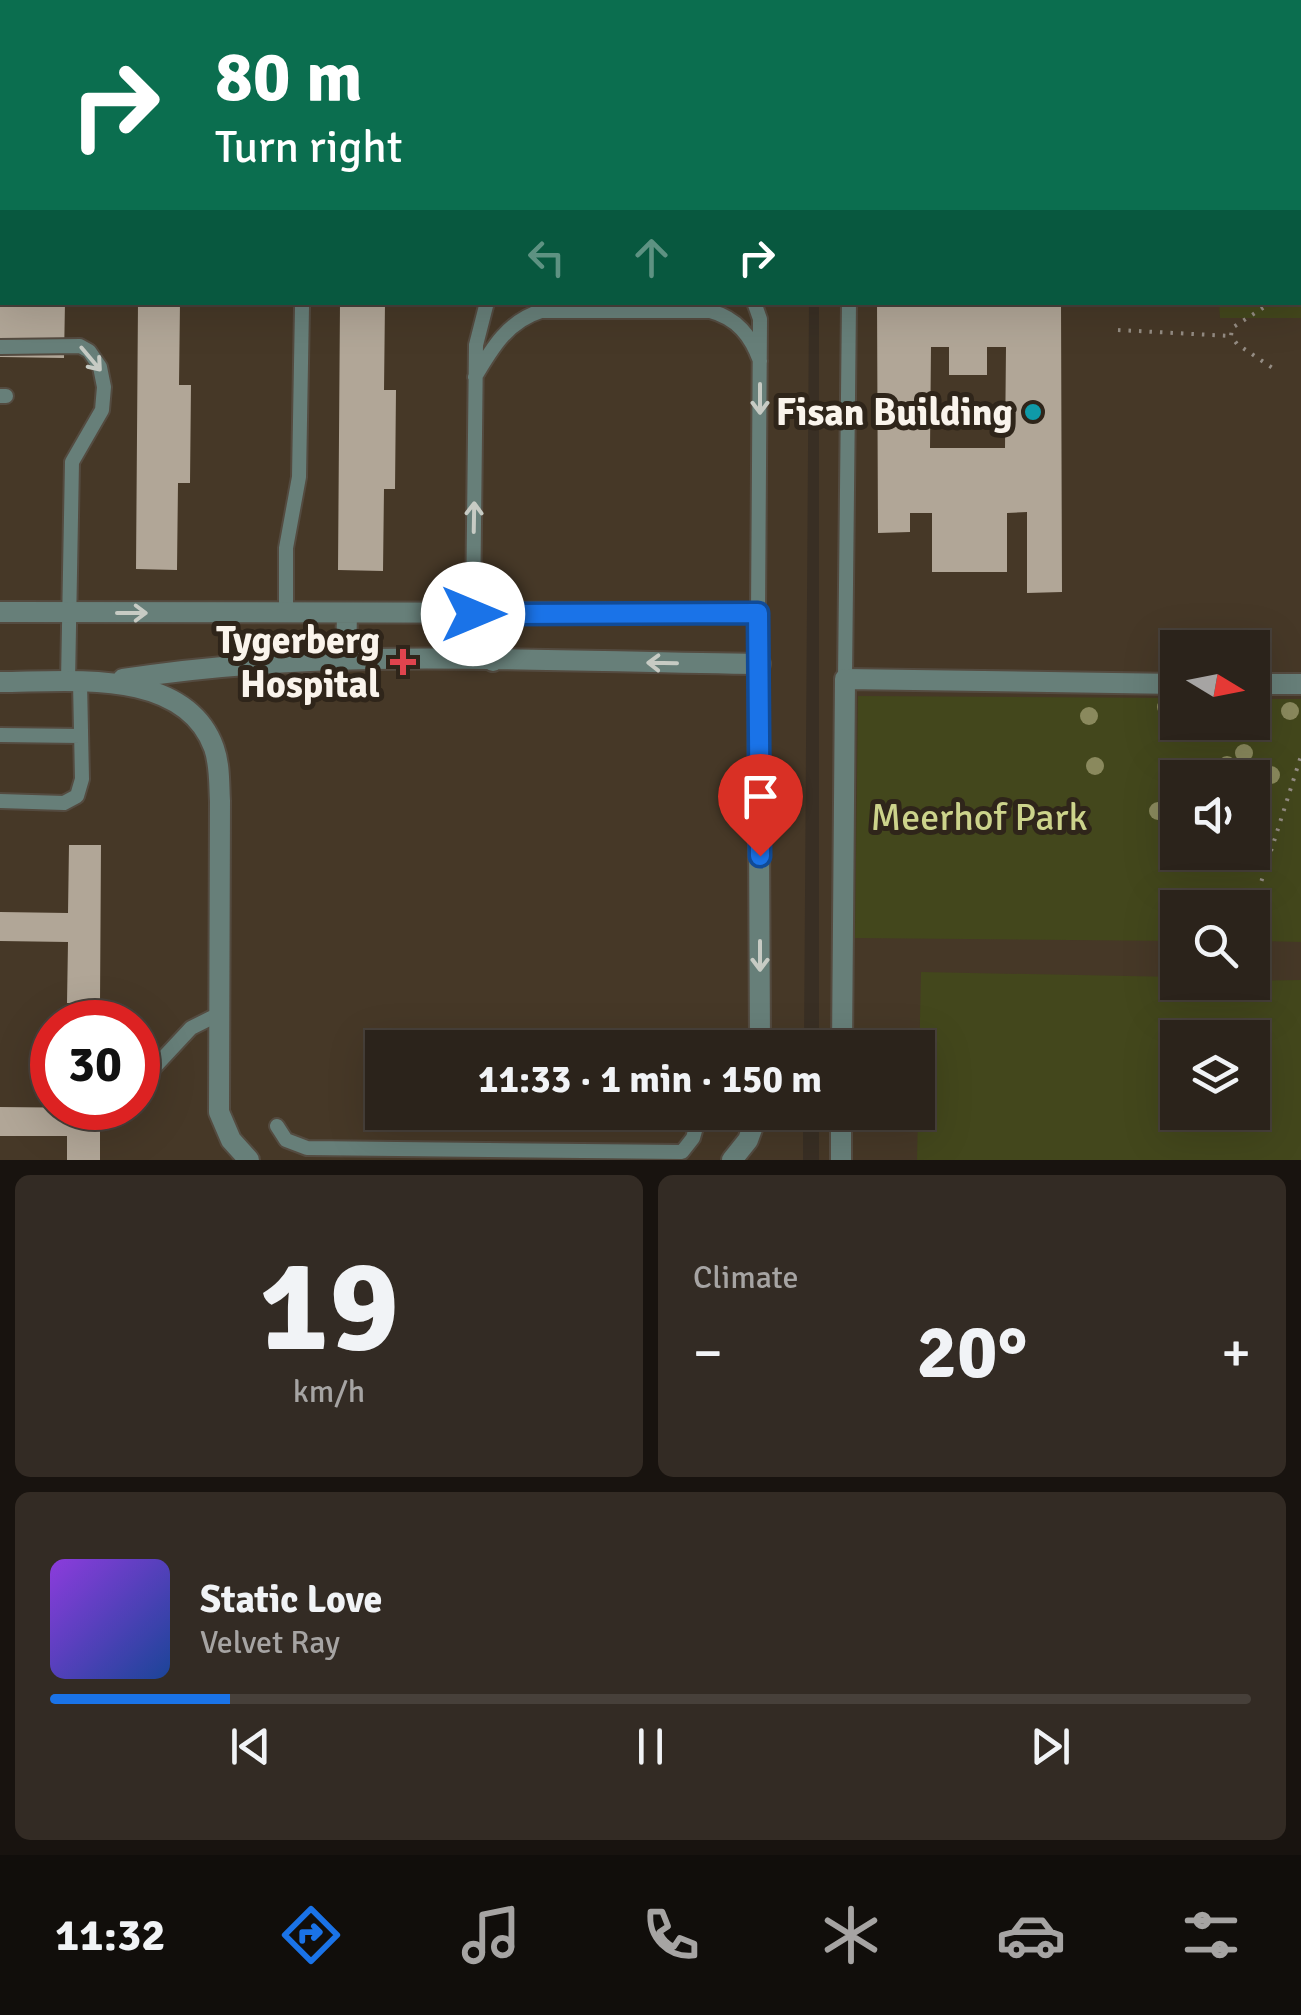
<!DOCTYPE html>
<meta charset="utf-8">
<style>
:root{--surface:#2b231b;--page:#332b24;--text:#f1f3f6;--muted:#a6a4a3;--line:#47403a;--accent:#1a73e8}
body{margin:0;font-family:Signika,sans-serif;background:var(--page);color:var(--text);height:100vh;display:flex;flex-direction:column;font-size:38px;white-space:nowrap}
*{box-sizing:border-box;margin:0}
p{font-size:32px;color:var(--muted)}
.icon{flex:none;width:55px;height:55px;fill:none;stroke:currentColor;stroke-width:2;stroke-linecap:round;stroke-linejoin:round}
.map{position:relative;height:1160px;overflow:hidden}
.panel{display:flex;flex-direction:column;gap:15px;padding:15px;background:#18130f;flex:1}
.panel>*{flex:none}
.top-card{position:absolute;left:0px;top:0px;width:1302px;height:305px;box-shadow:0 10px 40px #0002,0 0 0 2px var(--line);background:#0b6e4f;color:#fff;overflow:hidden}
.needle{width:65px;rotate:100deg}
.controls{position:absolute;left:1160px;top:630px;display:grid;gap:20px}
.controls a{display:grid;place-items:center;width:110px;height:110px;border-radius:0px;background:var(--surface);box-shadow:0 10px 40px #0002,0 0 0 2px var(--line);font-size:50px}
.speed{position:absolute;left:30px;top:1000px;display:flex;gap:20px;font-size:50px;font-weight:700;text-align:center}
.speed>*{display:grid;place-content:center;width:130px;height:130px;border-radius:50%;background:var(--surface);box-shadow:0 10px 40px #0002,0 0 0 2px var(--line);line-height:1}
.speed .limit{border:15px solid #d22;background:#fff;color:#111}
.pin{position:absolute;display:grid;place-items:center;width:85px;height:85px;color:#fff;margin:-102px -42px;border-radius:50% 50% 50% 0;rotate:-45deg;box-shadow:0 0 10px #0007}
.pin .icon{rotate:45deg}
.me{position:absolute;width:110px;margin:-55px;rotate:90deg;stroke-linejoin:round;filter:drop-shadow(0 0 8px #0008)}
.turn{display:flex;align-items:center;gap:35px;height:210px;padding:0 50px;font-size:45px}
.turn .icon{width:130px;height:130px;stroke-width:2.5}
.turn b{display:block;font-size:70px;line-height:85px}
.lanes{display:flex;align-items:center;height:95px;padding:0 50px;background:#0003;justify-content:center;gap:50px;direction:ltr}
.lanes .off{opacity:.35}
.big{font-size:75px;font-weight:700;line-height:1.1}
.panel .widget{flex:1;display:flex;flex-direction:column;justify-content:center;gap:15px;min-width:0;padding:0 35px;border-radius:15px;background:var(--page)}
.panel .dial{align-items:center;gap:0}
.dial b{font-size:130px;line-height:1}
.song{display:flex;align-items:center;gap:30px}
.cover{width:120px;height:120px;border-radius:15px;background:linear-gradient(135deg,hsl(270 70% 55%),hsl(220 70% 35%))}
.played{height:10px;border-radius:5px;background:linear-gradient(90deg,var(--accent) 15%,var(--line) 15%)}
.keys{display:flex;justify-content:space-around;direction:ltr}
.heat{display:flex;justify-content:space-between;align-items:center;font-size:55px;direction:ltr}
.panel .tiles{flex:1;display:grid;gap:15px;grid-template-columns:1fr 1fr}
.widget:last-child{grid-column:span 2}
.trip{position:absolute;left:365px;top:1030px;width:570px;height:100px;border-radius:0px;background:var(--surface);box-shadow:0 10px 40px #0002,0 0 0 2px var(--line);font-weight:700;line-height:100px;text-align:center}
.tab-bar{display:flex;height:160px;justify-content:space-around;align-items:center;background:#110e0b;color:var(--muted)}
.tab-bar .icon{width:70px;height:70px}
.tab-bar .on{color:var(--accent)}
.tab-bar b{font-size:45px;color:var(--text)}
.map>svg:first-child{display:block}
</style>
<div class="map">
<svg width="1301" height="1160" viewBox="0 0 1301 1160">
<rect width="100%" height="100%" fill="#392f24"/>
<path fill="#463827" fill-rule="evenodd" d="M0 0H811L2 2V302L809 303 804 1047 382 1048V1112L803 1113V1160H0ZM52 1022H138V1108H52Z
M819 0H1301V1160H819V1113L918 1112V1048L819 1047V303L1300 302V2ZM1178 648H1252V722H1178ZM1178 778H1252V852H1178ZM1178 908H1252V982H1178ZM1178 1038H1252V1112H1178Z"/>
<path fill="#43471c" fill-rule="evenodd" d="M1301 178V318H1220L1219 303 1300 302Z
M858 696 1177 698 1178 722H1252L1253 699H1301V942L1253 941 1252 908H1178L1177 941 855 938ZM1178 778H1252V852H1178Z
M921 972 1177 977 1178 982 1301 980V1160H917ZM1178 1038H1252V1112H1178Z"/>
<path fill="#b1a697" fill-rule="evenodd" d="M0 302H65L64 358 0 357Z
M138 302H180L179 385H191L190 483H178L177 570 136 569Z
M340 302H385L384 390H396L395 489H384L383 571 338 570Z
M877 302H1061L1062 592 1027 593V512L1007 513V572H932V513H910V532L878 533ZM931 347H949V375H987V347H1006L1005 448H930Z
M69 845H101L100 1003H67L68 942 0 941V912L68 913Z
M0 1107 100 1108V1160H67V1136H0Z"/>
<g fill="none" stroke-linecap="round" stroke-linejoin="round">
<g stroke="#544b40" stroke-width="18">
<path id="service" d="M754 302 760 319 758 613
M0 347 80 346 89 351 100 367 104 387 102 410 72 462 68 682
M475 377C492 348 508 321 541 311H710C737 318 751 336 760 361
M0 396H6
M286 613V548L299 477 302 307
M473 614 476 345 487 302
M845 679 849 302
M0 735 81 736
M0 801 64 803 77 796 82 779 80 682
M138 1085 191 1028 219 1014
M277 1126 286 1140 307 1148 682 1152 693 1138 698 1120"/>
</g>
<g stroke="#544b40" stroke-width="24">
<path id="minor" d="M0 612 758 613 760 1048
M492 615 493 661
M346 659 347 613
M123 679C333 646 548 662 760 664
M0 682C68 682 185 667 214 748 220 765 219 784 220 801L219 1112 231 1140 249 1160
M1252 684H1301
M842 1048 845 679 1178 684
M732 1160 748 1140 758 1112
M841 1160V1112"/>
</g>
<path stroke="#948c83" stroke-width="4" stroke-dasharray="2.5 8" stroke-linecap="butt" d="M1300 280 1301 279
M1272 302 1232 328 1231 336 1237 344 1274 369
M1118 330 1231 336
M1252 911 1301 756"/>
<use href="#service" stroke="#677f79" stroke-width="14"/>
<use href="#minor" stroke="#677f79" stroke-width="20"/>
</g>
<g fill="#8a895d">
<circle cx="1166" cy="707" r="9"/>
<circle cx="1290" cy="711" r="9"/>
<circle cx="1089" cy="716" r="9"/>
<circle cx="1244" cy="753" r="9"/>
<circle cx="1227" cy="765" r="9"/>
<circle cx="1095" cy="766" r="9"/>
<circle cx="1271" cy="775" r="9"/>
<circle cx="1158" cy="811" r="9"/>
<circle cx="1045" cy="819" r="9"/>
</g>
<defs><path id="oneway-shaft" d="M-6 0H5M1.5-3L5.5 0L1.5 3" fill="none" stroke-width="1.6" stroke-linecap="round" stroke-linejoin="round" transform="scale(2.5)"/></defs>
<g stroke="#c7cbc4">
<use href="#oneway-shaft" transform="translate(91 359) rotate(50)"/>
<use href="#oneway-shaft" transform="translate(760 399) rotate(90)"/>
<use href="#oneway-shaft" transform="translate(474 517) rotate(-89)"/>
<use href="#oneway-shaft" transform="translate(132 613)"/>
<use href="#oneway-shaft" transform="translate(662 663) rotate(-179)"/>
<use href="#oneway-shaft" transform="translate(760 956) rotate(90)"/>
</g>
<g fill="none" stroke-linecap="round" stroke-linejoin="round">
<g stroke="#114b97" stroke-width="25">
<path id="route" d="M473 614 758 613 760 856"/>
</g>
<use href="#route" stroke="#1a73e8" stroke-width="18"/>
</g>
<circle fill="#0f9aa8" stroke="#2f251a" stroke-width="4" cx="1033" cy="412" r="10"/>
<path fill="#e0444e" stroke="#2f251a" stroke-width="4" d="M398 647h10v10h10v10h-10v10h-10v-10h-10v-10h10z"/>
<g text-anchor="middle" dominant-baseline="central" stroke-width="10" stroke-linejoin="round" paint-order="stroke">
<g font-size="38" font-weight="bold" fill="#faf4ec" stroke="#2f251a" text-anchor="end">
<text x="1013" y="412">Fisan Building</text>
<text x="380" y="640">Tygerberg<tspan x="380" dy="44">Hospital</tspan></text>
</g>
<g font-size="38" fill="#ccd38b" stroke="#2f251a">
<text x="979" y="817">Meerhof Park</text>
</g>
</g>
</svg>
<div class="controls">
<a><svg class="needle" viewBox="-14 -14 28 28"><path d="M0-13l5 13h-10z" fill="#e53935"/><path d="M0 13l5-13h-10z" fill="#a6a4a3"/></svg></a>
<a><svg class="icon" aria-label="sound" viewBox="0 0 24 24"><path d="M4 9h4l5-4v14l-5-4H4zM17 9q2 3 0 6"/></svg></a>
<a><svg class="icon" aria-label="search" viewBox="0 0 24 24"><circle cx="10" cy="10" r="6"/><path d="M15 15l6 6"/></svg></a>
<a><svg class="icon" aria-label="layers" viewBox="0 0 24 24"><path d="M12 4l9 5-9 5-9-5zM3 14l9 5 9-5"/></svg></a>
</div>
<div class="speed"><div class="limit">30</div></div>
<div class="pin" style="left:760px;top:856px;background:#d93025"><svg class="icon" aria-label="arrive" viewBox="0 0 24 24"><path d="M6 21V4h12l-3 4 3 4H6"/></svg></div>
<svg class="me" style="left:473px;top:614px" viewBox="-20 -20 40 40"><circle r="19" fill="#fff"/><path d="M0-13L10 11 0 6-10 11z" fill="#1a73e8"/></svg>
<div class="trip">11:33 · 1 min · 150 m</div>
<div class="top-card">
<div class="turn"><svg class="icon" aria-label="right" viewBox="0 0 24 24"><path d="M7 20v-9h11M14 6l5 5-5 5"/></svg><div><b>80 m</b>Turn right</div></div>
<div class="lanes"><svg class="icon off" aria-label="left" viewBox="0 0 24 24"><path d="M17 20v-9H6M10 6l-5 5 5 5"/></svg><svg class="icon off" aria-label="ahead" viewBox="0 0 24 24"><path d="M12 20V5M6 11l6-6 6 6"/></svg><svg class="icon" aria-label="right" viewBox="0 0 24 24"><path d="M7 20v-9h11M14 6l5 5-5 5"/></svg></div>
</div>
</div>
<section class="panel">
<div class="tiles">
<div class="widget dial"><b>19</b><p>km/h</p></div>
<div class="widget"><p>Climate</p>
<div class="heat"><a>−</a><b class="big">20°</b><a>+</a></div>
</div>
<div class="widget">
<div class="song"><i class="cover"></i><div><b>Static Love</b><p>Velvet Ray</p></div></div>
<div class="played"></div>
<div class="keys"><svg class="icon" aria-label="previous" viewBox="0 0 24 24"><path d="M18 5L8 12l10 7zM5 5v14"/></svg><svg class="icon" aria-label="pause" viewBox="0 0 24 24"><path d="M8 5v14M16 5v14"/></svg><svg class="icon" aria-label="next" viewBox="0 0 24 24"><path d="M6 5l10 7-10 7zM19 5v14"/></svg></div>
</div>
</div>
</section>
<nav class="tab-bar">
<b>11:32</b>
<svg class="icon on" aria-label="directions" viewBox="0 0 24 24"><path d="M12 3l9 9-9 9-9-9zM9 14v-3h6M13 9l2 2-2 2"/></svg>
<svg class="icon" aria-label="music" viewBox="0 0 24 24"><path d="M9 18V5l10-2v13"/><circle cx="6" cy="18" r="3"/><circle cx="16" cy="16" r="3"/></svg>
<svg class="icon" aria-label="phone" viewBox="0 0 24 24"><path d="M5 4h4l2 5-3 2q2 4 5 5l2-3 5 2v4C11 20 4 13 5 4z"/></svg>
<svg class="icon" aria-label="climate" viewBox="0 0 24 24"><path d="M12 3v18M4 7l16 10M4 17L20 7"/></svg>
<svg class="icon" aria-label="car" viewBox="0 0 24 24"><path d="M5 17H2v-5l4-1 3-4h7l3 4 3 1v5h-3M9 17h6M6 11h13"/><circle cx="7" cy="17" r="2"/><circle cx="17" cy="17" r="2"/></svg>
<svg class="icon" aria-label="filters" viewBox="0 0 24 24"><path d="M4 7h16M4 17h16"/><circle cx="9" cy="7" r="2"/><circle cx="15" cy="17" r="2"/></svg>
</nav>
